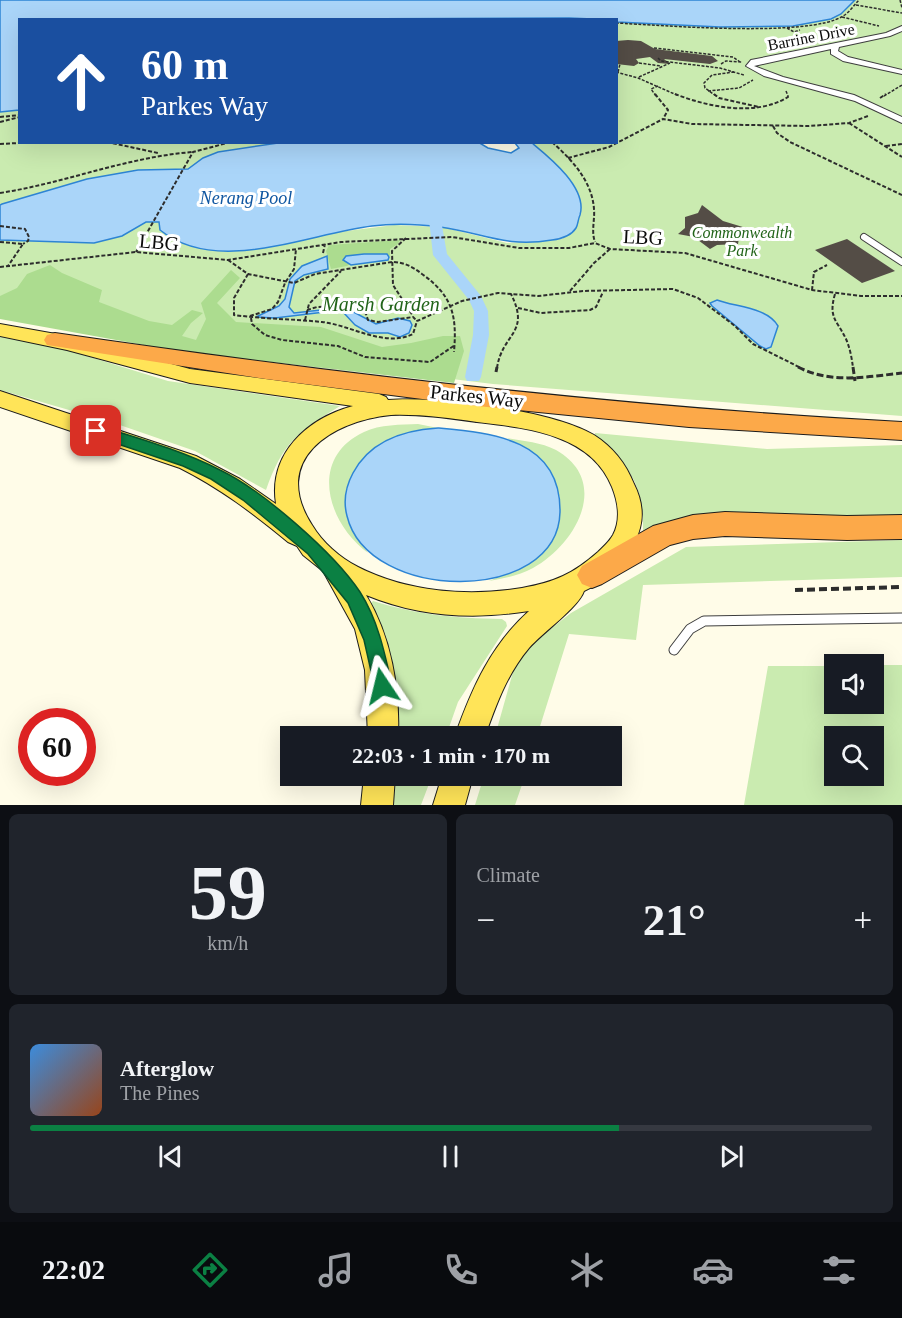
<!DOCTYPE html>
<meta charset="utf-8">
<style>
:root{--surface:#171b24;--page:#20242c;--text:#f1f3f6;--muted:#9ea1a6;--line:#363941;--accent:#0b8043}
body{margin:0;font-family:"Times New Roman",serif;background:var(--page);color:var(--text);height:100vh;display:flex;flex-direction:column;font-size:22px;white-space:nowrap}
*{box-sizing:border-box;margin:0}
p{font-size:20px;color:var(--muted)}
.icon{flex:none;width:33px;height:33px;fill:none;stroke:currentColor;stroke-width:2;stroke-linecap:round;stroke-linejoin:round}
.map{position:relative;height:805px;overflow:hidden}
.panel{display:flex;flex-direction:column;gap:9px;padding:9px;background:#0d0f14;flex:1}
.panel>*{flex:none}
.hud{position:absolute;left:18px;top:18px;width:600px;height:126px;border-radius:0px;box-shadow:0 6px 24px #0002;background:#1a4fa0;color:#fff;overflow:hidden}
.buttons{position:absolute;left:824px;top:654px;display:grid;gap:12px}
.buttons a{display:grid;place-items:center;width:60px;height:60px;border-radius:0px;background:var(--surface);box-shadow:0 6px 24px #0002;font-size:30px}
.speed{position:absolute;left:18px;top:708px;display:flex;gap:12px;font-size:30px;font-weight:700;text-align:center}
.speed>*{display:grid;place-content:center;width:78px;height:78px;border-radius:50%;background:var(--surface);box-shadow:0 6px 24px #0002;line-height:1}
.speed .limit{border:9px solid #d22;background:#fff;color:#111}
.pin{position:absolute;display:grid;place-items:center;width:51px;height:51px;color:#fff;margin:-26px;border-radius:12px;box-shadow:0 3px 9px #0006}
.me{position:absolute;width:66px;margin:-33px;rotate:350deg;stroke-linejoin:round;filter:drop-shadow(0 0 4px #0008)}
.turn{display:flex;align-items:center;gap:21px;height:126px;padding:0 24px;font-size:27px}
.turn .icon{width:78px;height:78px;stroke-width:2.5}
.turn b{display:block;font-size:42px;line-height:51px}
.big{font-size:45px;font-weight:700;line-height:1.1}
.panel .tile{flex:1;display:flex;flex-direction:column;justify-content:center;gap:9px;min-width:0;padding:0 21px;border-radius:9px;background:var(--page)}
.panel .dial{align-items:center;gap:0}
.dial b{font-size:78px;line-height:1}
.song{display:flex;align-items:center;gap:18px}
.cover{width:72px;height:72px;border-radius:9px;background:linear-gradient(135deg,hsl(210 70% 55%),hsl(20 70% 35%))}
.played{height:6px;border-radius:3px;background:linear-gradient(90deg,var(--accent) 70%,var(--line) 70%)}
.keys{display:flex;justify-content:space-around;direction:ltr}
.heat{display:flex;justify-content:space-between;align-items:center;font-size:33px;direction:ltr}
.panel .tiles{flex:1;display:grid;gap:9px;grid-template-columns:1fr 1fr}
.tile:last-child{grid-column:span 2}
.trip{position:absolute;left:280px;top:726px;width:342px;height:60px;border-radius:0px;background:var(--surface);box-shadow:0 6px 24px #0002;font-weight:700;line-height:60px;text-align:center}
.tabs{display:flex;height:96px;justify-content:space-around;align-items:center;background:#090b0e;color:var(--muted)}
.tabs .icon{width:42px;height:42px}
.tabs .selected{color:var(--accent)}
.tabs b{font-size:27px;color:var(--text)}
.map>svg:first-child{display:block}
</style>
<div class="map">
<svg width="902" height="805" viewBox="0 0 902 805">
<rect width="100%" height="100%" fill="#fffce8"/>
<path fill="#caebb0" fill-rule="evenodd" d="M855 0H902V416L493 384 187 347 0 315V240L94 243 122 236 146 222H159L202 249 221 251 248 250 323 234 394 225 442 227 507 243 562 239 575 229 581 210 575 188 563 171 532 143 616 142 617 22 720 27 793 26 831 19Z
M19 110 20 142 278 143 218 152 203 158 188 169 87 179 0 205V112Z
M0 336 61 348 168 381 340 406C298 432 283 442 266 490L195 451 114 423 0 390Z
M418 424 438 428C366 433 315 488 368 553 327 523 308 458 364 432 380 424 401 425 418 424Z
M595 433 767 449 902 445V519L698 515 680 518 643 533C644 486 631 466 595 437Z
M507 438C523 441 541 442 556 450 612 482 575 545 533 568 519 576 504 578 489 581L524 567 560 515V498L554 480 528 449Z
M902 540V577L643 585 636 640 569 634 537 736H495L518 654 571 613 686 547Z
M373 601C419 615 453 618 502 619L506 622 507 626 458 702 446 736H397C395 684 393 651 371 603Z
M873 665H902V805H744L768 666H834V704H873ZM834 736H873V776H834Z
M396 776H432L421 805H393Z
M484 776H525L515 805H475Z"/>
<path fill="#acdc8f" d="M400 240 398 244 390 249V256L355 261 347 266 331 269 326 251 329 245Z
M50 265 62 273 102 290 99 302 149 321 172 325 192 310 203 313 191 323 182 336 196 340 206 319 201 303 231 270 240 278 217 303 236 322 321 327 382 347 411 343 443 336H460L464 351 454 383 177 351 0 319V296L17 288 27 274Z"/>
<path fill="#aad5f9" stroke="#2d84d4" stroke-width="1.5" d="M0 0H855L841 14 831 19 793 26 720 27 617 22 616 20 569 18 20 20 19 110 0 112Z
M278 143 478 142 488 148 511 153 519 148 515 143H532C549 157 588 188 580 215 578 219 578 225 576 228 571 236 560 239 552 240 505 248 484 233 440 227 418 224 394 223 372 226 307 234 217 276 160 230L159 222H146L122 236 94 243 0 240V205L2 204 87 179 138 170 188 169 203 158 218 152Z
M364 254H387L389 257 388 260 351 265 343 260 346 256Z
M327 256 328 269 304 275 295 281 289 307 294 313 339 308 348 309 376 324 398 318 410 321 412 325 409 333 400 337 388 333H369L355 325 343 312 333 311 275 318 256 317 279 306 285 299 290 279 302 266Z
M717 300C735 307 767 307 778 326L771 347 766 349 760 346 712 306 710 303Z
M438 428C492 433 561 439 560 512 558 605 368 603 347 516 343 501 346 486 353 473 370 441 404 430 438 428Z"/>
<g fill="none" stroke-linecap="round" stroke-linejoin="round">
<path fill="#aad5f9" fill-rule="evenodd" d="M435 216 441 220 447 254 481 296 488 311 489 335 481 377 479 381H467L465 377 473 335 474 311 469 300 433 255 429 220Z"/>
</g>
<path fill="#544d46" d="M628 40 641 41 655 49 712 56 718 61 710 64 664 59 670 64 658 63 650 57 636 59 639 63 634 66 616 64V41Z
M702 205 723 221 756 231 739 238 738 244 717 245 710 249 694 237 678 234 685 228V217L698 213Z
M847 239 895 271 862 283 815 250Z"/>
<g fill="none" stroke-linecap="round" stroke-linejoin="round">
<g stroke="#3e3e3e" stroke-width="8">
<path id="lane-far1" d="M864 237 902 262"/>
</g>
<g stroke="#3e3e3e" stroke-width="11">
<path id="lane" d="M674 650 690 629 704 621 902 618"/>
</g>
<g stroke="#3e3e3e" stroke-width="2">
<path id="street" d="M902 26V31L890 36 839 47 838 51 848 57 902 70V74L843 61 831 54V49L754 66 783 77 854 95 902 117V123L855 101 764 76 746 66 751 60 886 33Z"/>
</g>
<g stroke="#1c1c1c" stroke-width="2">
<path id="primary" d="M0 324 67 336 190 369 379 394 386 397 388 400C439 396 551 410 594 435 613 447 626 464 634 484 641 498 644 513 640 528 633 555 609 580 584 591 579 607 542 633 529 648 507 674 496 705 485 736H455C472 688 491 645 529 611 473 620 419 617 366 595 391 636 400 688 398 736H368L365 670 355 629 323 571 303 555 297 546 288 542C254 514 220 488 180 468L0 407V391L196 456 240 479 276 504C268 453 308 418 353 406L190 383 67 350 0 336ZM391 415C420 414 448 418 477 422 527 428 591 434 612 487 618 502 621 520 613 535 609 542 603 547 598 552 573 574 555 582 522 588 468 597 407 592 358 567 340 558 322 542 312 525 270 460 331 421 391 415Z
M364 776H395L393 805H361Z
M442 776H473L465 805H433Z"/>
</g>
<g stroke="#1c1c1c" stroke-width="2">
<path id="highway" d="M55 333C336 374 618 407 902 422V440L689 427 477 406 266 379 47 345 44 340 47 335Z
M725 512 847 516 902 515V539L847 540 725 536 693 539 670 545 602 584 592 588 582 584 577 575 582 566 653 526 693 515Z"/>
</g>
<path stroke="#2d2d2d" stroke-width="1.5" stroke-dasharray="3 1.5" stroke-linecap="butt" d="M900 0 902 8
M856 5 902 13
M842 17 879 26
M616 23C660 25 809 38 843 16 849 13 854 5 859 0
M787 28 794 32 800 30
M654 48 733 57 740 62
M658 58 661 61 720 68 744 75
M639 63 661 66
M721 64 726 61 742 62
M616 72 638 78 679 96
M618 72 620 64
M639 77 670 63
M708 91 739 88 753 80
M786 91 788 96
M656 96 651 89 658 86
M716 96 705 88 704 83 712 75 734 72
M884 96 902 85"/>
<path stroke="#2d2d2d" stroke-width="2" stroke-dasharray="4 2" stroke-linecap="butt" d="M655 94 668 110 663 119
M675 94C708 107 756 117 788 97L787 94
M714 94 719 98 759 107
M880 98 886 94
M0 117 20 115
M0 122 20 117
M849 123 902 157
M773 126 777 133 790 142 902 195
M107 142 158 153
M552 142C572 160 592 181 594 209 595 220 591 231 595 242
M0 144 37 142
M886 146 902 144
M568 158 609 147 663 119 692 124 809 126 849 123 868 116
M0 193C65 183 127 157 193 152
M0 226 25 229 29 237 28 241 23 244
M406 238 392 251 393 285 413 316
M0 242 23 244 8 266
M136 252 193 152 231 142
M323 253 325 244
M228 260 248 274 294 283 315 274 392 262C404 262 413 267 422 274 453 296 457 316 454 352
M0 267 136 252 228 260 341 242 452 237 519 248H569L595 243 610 249 685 253 812 290 861 296H902
M248 274 234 298V315C264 319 293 319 322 322 351 325 384 348 413 334L417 321 462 301 498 293 538 296 583 291 673 289 698 298 735 326 753 344 801 368
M812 290 814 272 827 265
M570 291 594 263 610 249
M835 294C828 318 837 320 846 339 850 348 852 359 853 368
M518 308 541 313 590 310 596 307 603 292
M307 310 317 307 355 305 366 314 368 320 378 322 413 317 417 321
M250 316 272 309 278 302 285 283 294 269 296 249
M251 318 252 324 265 335 282 340 338 346 365 357 430 362 455 345
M305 320 309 304 341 271
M497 368C502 333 531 334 511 294"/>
<path stroke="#2d2d2d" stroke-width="3" stroke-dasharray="7 3" stroke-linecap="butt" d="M798 367C831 384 866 377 902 373
M853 367 855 381
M496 372 497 367"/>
<path stroke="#2d2d2d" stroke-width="4" stroke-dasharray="8 4" stroke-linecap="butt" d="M795 590 902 587"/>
<use href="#lane-far1" stroke="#fff" stroke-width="6"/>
<use href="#lane" stroke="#fff" stroke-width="9"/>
<use href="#street" fill="#fff" fill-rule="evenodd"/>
<use href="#primary" fill="#ffe458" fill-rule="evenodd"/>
<use href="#highway" fill="#fca949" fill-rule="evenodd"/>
</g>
<path fill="#0b8043" stroke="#07532c" stroke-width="1.5" d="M96 425C137 438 181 450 220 470 262 490 334 553 360 592 378 620 385 654 392 686L389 693 382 696 376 693 364 640 348 603 308 554 243 500 211 479 183 466 91 435 89 431 91 427Z"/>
<g text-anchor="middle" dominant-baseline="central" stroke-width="6" stroke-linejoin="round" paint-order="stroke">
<g font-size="16" fill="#0b0b0b" stroke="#fff">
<text transform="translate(811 37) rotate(-11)">Barrine Drive</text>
</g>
<g font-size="16" font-style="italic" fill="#226419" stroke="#fff">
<text x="742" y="232">Commonwealth<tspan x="742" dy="18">Park</tspan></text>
</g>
<g font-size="18" font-style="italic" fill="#0f56a1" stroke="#fff">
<text x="246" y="198">Nerang Pool</text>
</g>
<g font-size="20" fill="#0b0b0b" stroke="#fff">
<text transform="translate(643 237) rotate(3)">LBG</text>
<text transform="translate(159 242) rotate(5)">LBG</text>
<text transform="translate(477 396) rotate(6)">Parkes Way</text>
</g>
<g font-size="20" font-style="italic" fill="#226419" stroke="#fff">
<text x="381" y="304">Marsh Garden</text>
</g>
</g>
</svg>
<div class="buttons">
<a><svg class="icon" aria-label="sound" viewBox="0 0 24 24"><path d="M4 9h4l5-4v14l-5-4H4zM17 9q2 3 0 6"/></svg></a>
<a><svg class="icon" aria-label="search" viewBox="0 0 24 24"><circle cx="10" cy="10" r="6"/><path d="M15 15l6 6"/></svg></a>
</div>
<div class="speed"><div class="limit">60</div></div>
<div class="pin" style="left:96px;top:431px;background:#d93025"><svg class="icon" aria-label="arrive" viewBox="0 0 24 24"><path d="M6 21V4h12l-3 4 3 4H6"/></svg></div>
<svg class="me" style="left:382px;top:686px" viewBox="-20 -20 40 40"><path d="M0-17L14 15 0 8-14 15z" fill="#0b8043" stroke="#fff" stroke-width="4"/></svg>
<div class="trip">22:03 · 1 min · 170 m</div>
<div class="hud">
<div class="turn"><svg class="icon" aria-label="ahead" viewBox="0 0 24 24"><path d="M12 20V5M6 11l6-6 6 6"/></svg><div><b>60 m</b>Parkes Way</div></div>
</div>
</div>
<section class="panel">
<div class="tiles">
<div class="tile dial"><b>59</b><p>km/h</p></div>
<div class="tile"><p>Climate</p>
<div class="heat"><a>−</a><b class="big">21°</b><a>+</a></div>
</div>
<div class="tile">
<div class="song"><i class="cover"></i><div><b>Afterglow</b><p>The Pines</p></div></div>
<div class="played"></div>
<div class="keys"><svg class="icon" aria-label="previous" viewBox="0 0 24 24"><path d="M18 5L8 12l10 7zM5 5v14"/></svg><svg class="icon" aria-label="pause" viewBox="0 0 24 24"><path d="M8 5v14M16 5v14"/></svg><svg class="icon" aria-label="next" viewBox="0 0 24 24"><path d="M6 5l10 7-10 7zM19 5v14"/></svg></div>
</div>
</div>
</section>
<nav class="tabs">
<b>22:02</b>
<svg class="icon selected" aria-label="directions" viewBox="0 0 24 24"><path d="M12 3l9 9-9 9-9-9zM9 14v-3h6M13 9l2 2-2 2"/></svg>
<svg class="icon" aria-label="music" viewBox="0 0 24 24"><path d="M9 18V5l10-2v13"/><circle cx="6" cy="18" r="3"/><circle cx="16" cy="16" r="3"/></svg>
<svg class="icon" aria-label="phone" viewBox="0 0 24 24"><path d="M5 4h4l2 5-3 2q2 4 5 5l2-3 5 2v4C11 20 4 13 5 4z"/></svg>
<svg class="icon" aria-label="climate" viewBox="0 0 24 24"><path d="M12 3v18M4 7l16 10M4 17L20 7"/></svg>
<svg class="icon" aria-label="car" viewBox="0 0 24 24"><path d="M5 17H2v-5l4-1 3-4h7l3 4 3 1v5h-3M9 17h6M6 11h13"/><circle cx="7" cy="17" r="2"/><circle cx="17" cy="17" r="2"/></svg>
<svg class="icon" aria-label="filters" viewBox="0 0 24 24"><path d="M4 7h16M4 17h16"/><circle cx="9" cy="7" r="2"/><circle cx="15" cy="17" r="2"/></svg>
</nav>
